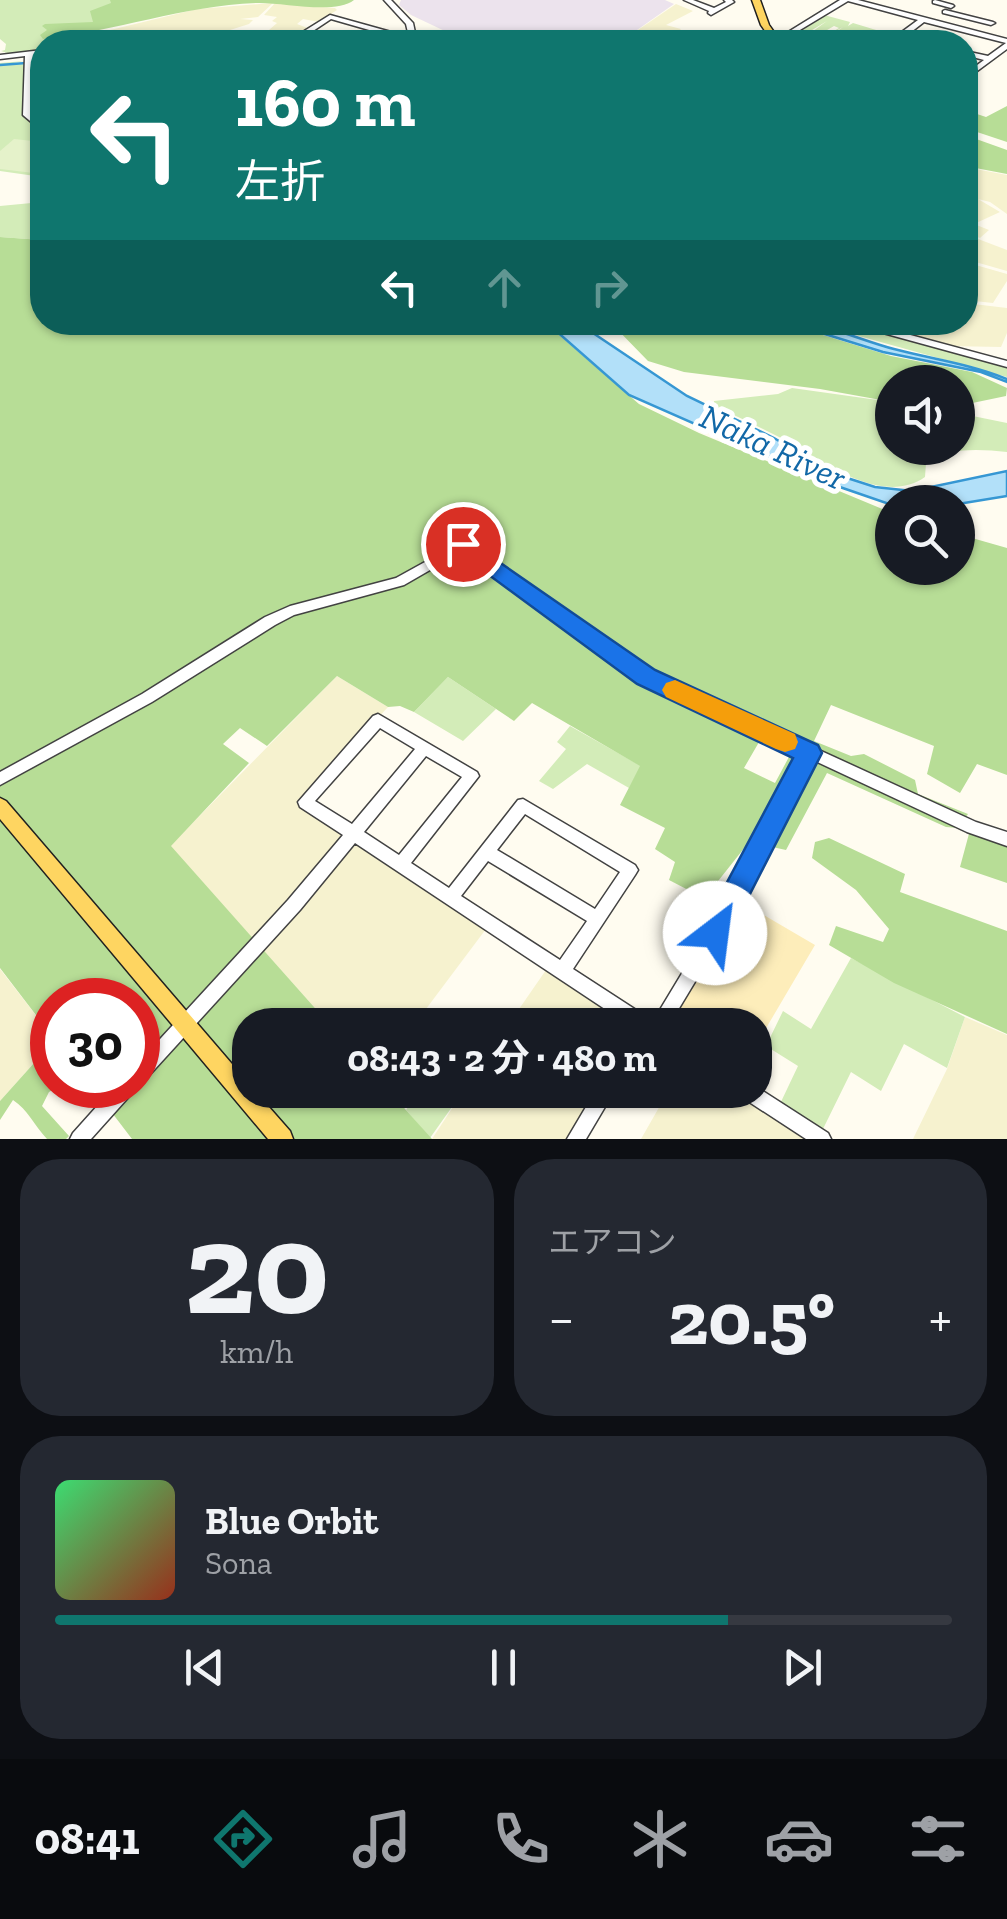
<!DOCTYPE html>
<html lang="ja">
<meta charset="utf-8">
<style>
:root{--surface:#171b24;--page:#242831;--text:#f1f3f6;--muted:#9ea1a6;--line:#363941;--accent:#0f766e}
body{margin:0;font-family:"Zilla Slab","Noto Sans JP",serif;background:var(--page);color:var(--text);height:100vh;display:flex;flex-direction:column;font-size:38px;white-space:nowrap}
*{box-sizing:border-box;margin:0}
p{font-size:32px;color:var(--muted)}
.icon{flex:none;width:55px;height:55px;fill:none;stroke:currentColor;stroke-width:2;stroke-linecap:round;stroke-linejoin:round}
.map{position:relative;height:1139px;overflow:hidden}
.sheet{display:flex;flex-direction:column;gap:20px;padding:20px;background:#0d0f14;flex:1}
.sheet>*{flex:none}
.banner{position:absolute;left:30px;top:30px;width:948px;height:305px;border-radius:40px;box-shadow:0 2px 8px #0004;background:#0f766e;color:#fff;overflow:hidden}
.fabs{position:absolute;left:875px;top:365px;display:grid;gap:20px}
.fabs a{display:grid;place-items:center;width:100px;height:100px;border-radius:50%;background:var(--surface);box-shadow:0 2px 8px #0004;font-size:50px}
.speed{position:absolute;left:30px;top:978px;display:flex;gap:20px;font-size:50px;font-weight:700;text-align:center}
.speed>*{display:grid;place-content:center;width:130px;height:130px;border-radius:50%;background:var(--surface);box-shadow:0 2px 8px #0004;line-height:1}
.speed .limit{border:15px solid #d22;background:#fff;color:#111}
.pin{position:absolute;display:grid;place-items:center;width:85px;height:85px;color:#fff;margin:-42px;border:5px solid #fff;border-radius:50%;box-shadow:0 2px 10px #0007}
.me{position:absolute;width:110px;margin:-55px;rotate:30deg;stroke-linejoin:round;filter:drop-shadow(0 0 8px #0008)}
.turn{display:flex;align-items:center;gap:35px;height:210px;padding:0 40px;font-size:45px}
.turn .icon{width:130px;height:130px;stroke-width:2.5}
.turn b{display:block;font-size:70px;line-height:85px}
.lanes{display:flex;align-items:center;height:95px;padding:0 40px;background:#0003;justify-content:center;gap:50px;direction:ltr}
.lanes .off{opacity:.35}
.big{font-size:75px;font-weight:700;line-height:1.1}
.sheet .tile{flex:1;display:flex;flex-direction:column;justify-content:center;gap:15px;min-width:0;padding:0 35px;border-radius:40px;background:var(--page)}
.sheet .dial{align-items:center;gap:0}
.dial b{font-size:130px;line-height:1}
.song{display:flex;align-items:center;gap:30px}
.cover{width:120px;height:120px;border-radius:15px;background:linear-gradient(135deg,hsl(140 70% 55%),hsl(10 70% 35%))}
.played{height:10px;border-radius:5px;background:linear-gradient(90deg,var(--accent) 75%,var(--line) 75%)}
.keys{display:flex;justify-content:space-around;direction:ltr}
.heat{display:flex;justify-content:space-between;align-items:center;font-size:55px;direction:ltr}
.sheet .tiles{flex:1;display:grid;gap:20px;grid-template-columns:1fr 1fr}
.tile:last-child{grid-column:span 2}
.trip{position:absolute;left:232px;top:1008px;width:540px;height:100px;border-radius:40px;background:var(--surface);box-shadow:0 2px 8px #0004;font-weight:700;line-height:100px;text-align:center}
.tab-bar{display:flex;height:160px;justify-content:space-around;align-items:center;background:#090b0e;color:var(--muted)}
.tab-bar .icon{width:70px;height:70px}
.tab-bar .selected{color:var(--accent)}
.tab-bar b{font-size:45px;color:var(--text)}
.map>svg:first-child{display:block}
</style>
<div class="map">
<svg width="1007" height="1139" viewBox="0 0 1007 1139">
<rect width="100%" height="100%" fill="#fffcf0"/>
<path fill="#ece3ed" d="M401 0H665L674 4 620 42H468L411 15 399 5Z"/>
<path fill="#f6f2cf" d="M273 3 258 17 240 19 253 20 249 24 227 31 100 42H45V39L102 32 197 9Z
M275 3 335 8 337 10 319 22 303 19 297 24 310 29 297 37 269 30 277 23 272 21 277 17 264 15Z
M676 4 693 11 666 25 681 29 676 34 684 37 676 42H633L637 39 629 36Z
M965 167 1007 175V214L990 202 978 199 1000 212 974 224 989 230 980 238 965 232V209L977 204 965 206Z
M965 234 1007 250V271L965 259Z
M965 262 1007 274V281L993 303 965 300Z
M965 303 1007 308V333L1001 347 947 346 866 323 965 322Z
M337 676 388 707 299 804 486 929 414 1025H330L170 846Z
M0 969 52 1036V1043L0 1101Z
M546 970 629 1025H508Z
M965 1017 1007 1035V1139H913L947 1069Z
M464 1090H597L567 1139H432Z
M669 1090H737L811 1139H641Z"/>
<path fill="#d3ecb8" d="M0 0H206L45 38 42 49 0 55 7 53 1 51 5 50 6 44 0 39Z
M824 15 850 22 848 26 853 23 886 33 875 35 869 42 872 38 848 42 861 31 841 42 856 33 850 30 831 42H822L843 27 816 42 839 28 834 26 810 40 814 42 802 39 827 21 799 38 791 35Z
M42 55V177L0 171V63L25 61 2 65 25 64Z
M42 202V240L0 237V206Z
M812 323H840L1007 366V377Z
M792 388 892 402V448H958V413L1007 423V452C978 449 951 447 926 463L925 477C881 508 817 458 779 437 758 426 736 416 714 406V401L778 394Z
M448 677 496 709 463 741 414 712Z
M570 726 641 766 629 788 587 764 553 789 539 781 566 749 557 742Z
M851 958 965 1017 947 1068 904 1044 881 1091 851 1072 821 1133 779 1106 798 1066 766 1046 783 1011 811 1029Z
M420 1090H464L430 1138 406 1110Z"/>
<path fill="#b7dd96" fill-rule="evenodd" d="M110 0H354C335 15 282 2 256 3 183 6 116 31 43 39L40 35 47 30 42 26 45 24 93 22 90 11 111 3Z
M1007 106V142L965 128V110L986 117Z
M965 135 1007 150V174L965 166Z
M0 237 42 240V322L545 323 639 404 699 433 892 513V568H958V534L1007 548V775L977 764 960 793 927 774 934 746 831 705 814 741 851 756 864 754 915 780 918 794 968 814 958 828 946 827 827 773 786 850 749 842 707 895 694 893 669 880 675 862 655 849 665 828 620 805 640 766 532 703 514 721 448 677 414 712 400 706 388 707 337 676 267 746 240 728 223 744 249 763 171 846 330 1025H250V1090H388L432 1139H132L103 1101 83 1085H138V1000H52V1036L0 968ZM766 730 797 742 775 783 744 768Z
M611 323H784L891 356 972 372 1007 388 1006 396 958 406V382H892V402L820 389 684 372 648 361Z
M970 830 1007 843V883L960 867Z
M829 838 905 874 900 892 1007 931V1034L894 983 829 945 836 926 883 942 889 929 856 890 812 858 815 842Z
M52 1043V1085H61L49 1092 42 1106 69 1136 66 1139H47C34 1125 28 1110 13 1100L0 1120V1101Z"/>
<path fill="#fdedba" d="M740 901 815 945 755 1047V1025H665Z"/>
<path fill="#e5f2ca" d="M14 139 42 142V174L0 169V151Z"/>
<path fill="#b2e0f9" stroke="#3697d3" stroke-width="2.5" d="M547 323H578L687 396 774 438 835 474 875 487 912 491 1007 471V496L958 504 892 505 834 485 629 395Z
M789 323C825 322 859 340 894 349 932 359 970 364 1007 379V382L981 372 883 352Z"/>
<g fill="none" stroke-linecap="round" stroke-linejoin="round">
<path stroke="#3697d3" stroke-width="2.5" d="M0 65 26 63"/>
<g stroke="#424242" stroke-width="3">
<path id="minor" d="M384 0H391L413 23 417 42H411L331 19 301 39 315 40V42L227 37 149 42H121L125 40 227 33 293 38 330 15 409 37 406 24Z
M684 0H693L714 8 726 2 724 0H732L734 2 711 15 708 13 709 11Z
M840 0H858L1007 39V49L965 80V74L984 60 965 55V51L988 56 1006 43 924 22 906 36 908 42H902L899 34 918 20 848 1 780 42H772Z
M935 0 953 5 954 6 951 8 933 3V1Z
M945 10 993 22 995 23 991 25 943 13V11Z
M731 33 762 40 763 42H752L728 37 727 35Z
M42 50V54L33 55 31 114 42 125V131L23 115 25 56 0 59V55Z
M843 322H862L1007 361V367Z
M463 541 651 673 976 822 1007 832V846L967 832 813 760 740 907 669 1025H629L355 843 300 910 144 1081 138 1084V1063L288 900 343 835 300 807 298 802 373 716 378 714 477 772 479 776 411 863 449 888 518 800 523 799 635 865 638 870 635 875 573 969 650 1019 652 1023 728 897 801 755 641 681 463 551 404 585 294 615 275 625 152 702 0 785V772L142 694 265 617 290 606 396 578ZM380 728 415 749 352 824 315 801ZM426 756 462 777 399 855 364 832ZM525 814 620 872 595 909 497 850ZM488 861 587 921 560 960 461 896Z
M116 1085H137L134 1091 91 1139H70L73 1133Z
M755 1086 828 1133 831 1139H806L740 1096 737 1090H755Z
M596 1090H615L586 1139H567Z"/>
</g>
<g stroke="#202020" stroke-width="3">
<path id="major" d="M752 0H760L769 25 781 42H773L761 25Z
M0 798 6 801 250 1085V1090H254L290 1131 293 1139H268L0 819Z"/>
</g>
<use href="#minor" fill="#fff" fill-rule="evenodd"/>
<use href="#major" fill="#fed561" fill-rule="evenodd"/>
</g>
<path fill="#1a73e8" stroke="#114b97" stroke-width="2.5" d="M463 537 655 670 818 745 822 753 725 943 715 947 705 943 700 933 793 758 637 684 455 550 452 544Z"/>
<path fill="#f59e0b" d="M675 680 795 734 798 742 795 749 785 752 776 749 666 697 662 690 666 683Z"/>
<g text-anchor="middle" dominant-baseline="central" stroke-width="10" stroke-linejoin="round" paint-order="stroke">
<g font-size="35" font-style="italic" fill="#1268a7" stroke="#fff">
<text transform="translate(773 447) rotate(25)">Naka River</text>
</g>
</g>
</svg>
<div class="fabs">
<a><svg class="icon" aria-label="sound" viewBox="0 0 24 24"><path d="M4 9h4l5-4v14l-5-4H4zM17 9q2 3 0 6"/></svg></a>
<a><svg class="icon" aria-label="search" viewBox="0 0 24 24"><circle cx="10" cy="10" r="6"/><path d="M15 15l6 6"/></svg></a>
</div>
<div class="speed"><div class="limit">30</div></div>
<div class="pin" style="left:463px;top:544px;background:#d93025"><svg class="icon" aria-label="arrive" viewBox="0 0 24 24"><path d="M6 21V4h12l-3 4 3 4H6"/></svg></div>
<svg class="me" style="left:715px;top:933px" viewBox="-20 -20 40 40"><circle r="19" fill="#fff"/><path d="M0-13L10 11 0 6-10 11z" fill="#1a73e8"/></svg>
<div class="trip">08:43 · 2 分 · 480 m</div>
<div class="banner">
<div class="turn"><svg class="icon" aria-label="left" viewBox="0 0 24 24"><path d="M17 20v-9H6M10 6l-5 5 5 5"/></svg><div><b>160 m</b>左折</div></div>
<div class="lanes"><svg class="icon" aria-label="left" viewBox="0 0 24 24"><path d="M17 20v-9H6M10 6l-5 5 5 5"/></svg><svg class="icon off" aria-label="ahead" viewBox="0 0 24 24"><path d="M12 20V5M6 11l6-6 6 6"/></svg><svg class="icon off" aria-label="right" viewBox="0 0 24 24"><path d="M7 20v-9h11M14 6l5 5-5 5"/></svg></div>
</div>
</div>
<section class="sheet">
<div class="tiles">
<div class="tile dial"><b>20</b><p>km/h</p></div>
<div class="tile"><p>エアコン</p>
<div class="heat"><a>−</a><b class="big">20.5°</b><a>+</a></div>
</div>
<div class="tile">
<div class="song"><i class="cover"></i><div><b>Blue Orbit</b><p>Sona</p></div></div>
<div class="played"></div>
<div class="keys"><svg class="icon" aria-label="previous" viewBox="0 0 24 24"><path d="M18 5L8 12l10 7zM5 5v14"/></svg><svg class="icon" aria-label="pause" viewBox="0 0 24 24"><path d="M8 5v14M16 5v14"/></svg><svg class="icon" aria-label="next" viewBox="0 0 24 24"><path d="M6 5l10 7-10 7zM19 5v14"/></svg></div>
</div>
</div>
</section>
<nav class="tab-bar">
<b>08:41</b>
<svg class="icon selected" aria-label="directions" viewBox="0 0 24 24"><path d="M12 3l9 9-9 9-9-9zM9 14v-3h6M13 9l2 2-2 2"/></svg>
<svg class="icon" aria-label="music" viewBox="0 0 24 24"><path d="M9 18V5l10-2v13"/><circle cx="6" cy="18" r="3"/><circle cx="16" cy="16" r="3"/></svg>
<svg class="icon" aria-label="phone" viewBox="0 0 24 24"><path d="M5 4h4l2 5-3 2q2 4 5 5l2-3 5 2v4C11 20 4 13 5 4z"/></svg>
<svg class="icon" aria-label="climate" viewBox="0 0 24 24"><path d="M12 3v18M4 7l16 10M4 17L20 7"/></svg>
<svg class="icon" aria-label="car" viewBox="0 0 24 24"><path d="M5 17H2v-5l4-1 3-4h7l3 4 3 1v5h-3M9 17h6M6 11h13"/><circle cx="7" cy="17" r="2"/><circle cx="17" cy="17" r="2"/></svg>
<svg class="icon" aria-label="filters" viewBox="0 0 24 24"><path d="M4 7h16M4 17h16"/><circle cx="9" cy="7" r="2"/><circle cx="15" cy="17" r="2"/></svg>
</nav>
